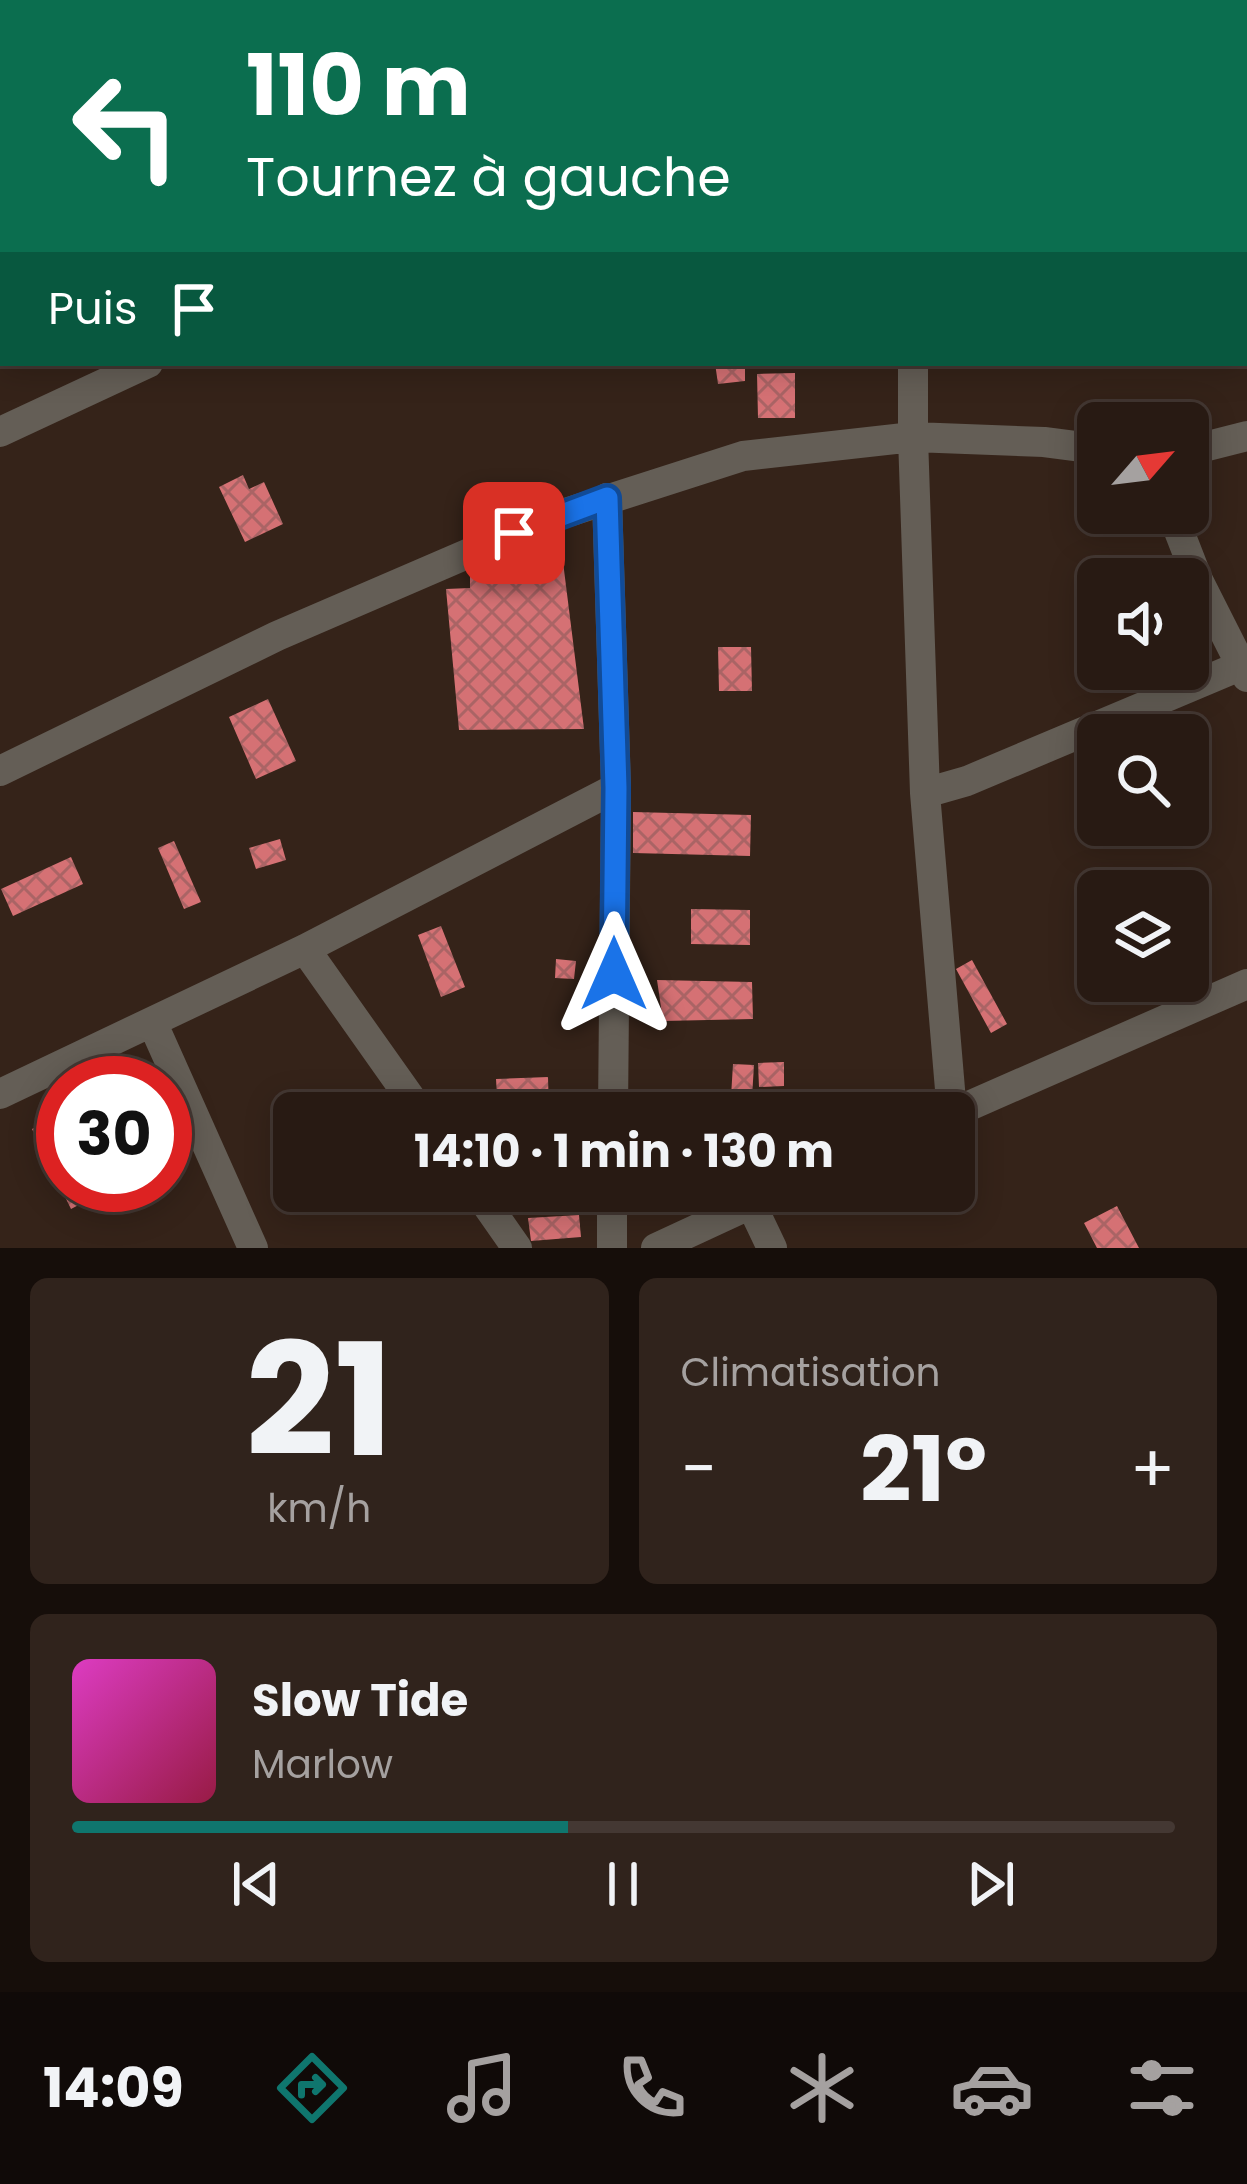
<!DOCTYPE html>
<html lang="fr">
<meta charset="utf-8">
<style>
:root{--surface:#281a13;--page:#30231c;--text:#f1f3f6;--muted:#a5a1a0;--line:#443833;--accent:#0f766e}
body{margin:0;font-family:Poppins,sans-serif;background:var(--page);color:var(--text);height:100vh;display:flex;flex-direction:column;font-size:45px;white-space:nowrap}
*{box-sizing:border-box;margin:0}
p{font-size:39px;color:var(--muted)}
.icon{flex:none;width:66px;height:66px;fill:none;stroke:currentColor;stroke-width:2;stroke-linecap:round;stroke-linejoin:round}
.map{position:relative;height:1248px;overflow:hidden}
.side{display:flex;flex-direction:column;gap:30px;padding:30px;background:#160e0a;flex:1}
.side>*{flex:none}
.banner{position:absolute;left:0px;top:0px;width:1248px;height:366px;box-shadow:0 6px 30px #0003,0 0 0 3px var(--line);background:#0b6e4f;color:#fff;overflow:hidden}
.needle{width:78px;rotate:62deg}
.buttons{position:absolute;left:1077px;top:402px;display:grid;gap:24px}
.buttons a{display:grid;place-items:center;width:132px;height:132px;border-radius:18px;background:var(--surface);box-shadow:0 6px 30px #0003,0 0 0 3px var(--line);font-size:60px}
.speed{position:absolute;left:36px;top:1056px;display:flex;gap:24px;font-size:60px;font-weight:700;text-align:center}
.speed>*{display:grid;place-content:center;width:156px;height:156px;border-radius:50%;background:var(--surface);box-shadow:0 6px 30px #0003,0 0 0 3px var(--line);line-height:1}
.speed .limit{border:18px solid #d22;background:#fff;color:#111}
.pin{position:absolute;display:grid;place-items:center;width:102px;height:102px;color:#fff;margin:-51px;border-radius:24px;box-shadow:0 6px 18px #0006}
.me{position:absolute;width:132px;margin:-66px;rotate:0deg;stroke-linejoin:round;filter:drop-shadow(0 0 9px #0008)}
.turn{display:flex;align-items:center;gap:42px;height:252px;padding:0 48px;font-size:54px}
.turn .icon{width:156px;height:156px;stroke-width:2.5}
.turn b{display:block;font-size:84px;line-height:102px}
.then{display:flex;align-items:center;height:114px;padding:0 48px;background:#0003;gap:24px;font-size:45px}
.big{font-size:90px;font-weight:700;line-height:1.1}
.side .widget{flex:1;display:flex;flex-direction:column;justify-content:center;gap:18px;min-width:0;padding:0 42px;border-radius:18px;background:var(--page)}
.side .dial{align-items:center;gap:0}
.dial b{font-size:156px;line-height:1}
.song{display:flex;align-items:center;gap:36px}
.cover{width:144px;height:144px;border-radius:18px;background:linear-gradient(135deg,hsl(310 70% 55%),hsl(340 70% 35%))}
.played{height:12px;border-radius:6px;background:linear-gradient(90deg,var(--accent) 45%,var(--line) 45%)}
.keys{display:flex;justify-content:space-around;direction:ltr}
.heat{display:flex;justify-content:space-between;align-items:center;font-size:66px;direction:ltr}
.side .tiles{flex:1;display:grid;gap:30px;grid-template-columns:1fr 1fr}
.widget:last-child{grid-column:span 2}
.trip{position:absolute;left:273px;top:1092px;width:702px;height:120px;border-radius:18px;background:var(--surface);box-shadow:0 6px 30px #0003,0 0 0 3px var(--line);font-weight:700;line-height:120px;text-align:center}
.menu{display:flex;height:192px;justify-content:space-around;align-items:center;background:#100a08;color:var(--muted)}
.menu .icon{width:84px;height:84px}
.menu .active{color:var(--accent)}
.menu b{font-size:54px;color:var(--text)}
.map>svg:first-child{display:block}
</style>
<div class="map">
<svg width="1247" height="1248" viewBox="0 0 1247 1248">
<defs>
<pattern id="building-cross-hatch" width="8" height="8" patternUnits="userSpaceOnUse" patternTransform="scale(3)"><rect width="8" height="8" fill="#d57174"/><path d="M0 0l8 8M0 8l8-8" fill="none" stroke="#aa6465"/></pattern>
</defs>
<rect width="100%" height="100%" fill="#352319"/>
<path fill="url(#building-cross-hatch)" d="M715 363H745V381L718 384Z
M795 373V418H758L757 374Z
M243 475 249 489 264 482 283 524 245 542 219 487Z
M561 546 584 729 459 730 446 589 470 588V573L507 571 505 554Z
M718 647H751L752 691H719Z
M268 699 296 761 256 779 229 717Z
M633 812 751 815 750 856 633 853Z
M280 839 286 860 256 869 249 848Z
M174 841 201 902 184 909 158 848Z
M71 857 83 884 13 916 1 889Z
M691 909 750 910V945L691 944Z
M441 926 465 987 441 997 418 935Z
M556 959 576 961 574 979 555 978Z
M972 960 1007 1024 991 1033 956 969Z
M657 980 752 982 753 1019 663 1021Z
M784 1062V1086L759 1087 758 1063Z
M733 1064 754 1065 751 1113H730Z
M548 1077 549 1113H498L496 1079Z
M663 1095H702V1113H663Z
M51 1119 63 1143V1185H83L90 1199 71 1209 32 1129Z
M1117 1206 1139 1248H1097L1084 1223Z
M579 1215 581 1237 531 1241 528 1218Z"/>
<g fill="none" stroke-linecap="round" stroke-linejoin="round">
<path stroke="#645e56" stroke-width="30" d="M910 0V3
M913 363V437L1044 442 1098 449
M0 432 148 363
M1188 451 1247 436
M607 498 616 788 613 1113
M1172 513 1198 580 1247 677
M0 771 277 636 553 517 743 456 913 437 925 793 952 1113
M925 793 967 781 1240 666
M305 949 421 1113
M153 1024 253 1248
M0 1094 305 949 616 788
M953 1113 1247 984
M477 1191 517 1248
M752 1206 772 1248
M612 1248V1191
M656 1248 779 1191"/>
</g>
<g fill="none" stroke-linecap="round" stroke-linejoin="round">
<g stroke="#114b97" stroke-width="30">
<path id="route" d="M514 533 607 498 616 788 614 974"/>
</g>
<use href="#route" stroke="#1a73e8" stroke-width="21"/>
</g>
</svg>
<div class="buttons">
<a><svg class="needle" viewBox="-14 -14 28 28"><path d="M0-13l5 13h-10z" fill="#e53935"/><path d="M0 13l5-13h-10z" fill="#a5a1a0"/></svg></a>
<a><svg class="icon" aria-label="sound" viewBox="0 0 24 24"><path d="M4 9h4l5-4v14l-5-4H4zM17 9q2 3 0 6"/></svg></a>
<a><svg class="icon" aria-label="search" viewBox="0 0 24 24"><circle cx="10" cy="10" r="6"/><path d="M15 15l6 6"/></svg></a>
<a><svg class="icon" aria-label="layers" viewBox="0 0 24 24"><path d="M12 4l9 5-9 5-9-5zM3 14l9 5 9-5"/></svg></a>
</div>
<div class="speed"><div class="limit">30</div></div>
<div class="pin" style="left:514px;top:533px;background:#d93025"><svg class="icon" aria-label="arrive" viewBox="0 0 24 24"><path d="M6 21V4h12l-3 4 3 4H6"/></svg></div>
<svg class="me" style="left:614px;top:974px" viewBox="-20 -20 40 40"><path d="M0-17L14 15 0 8-14 15z" fill="#1a73e8" stroke="#fff" stroke-width="4"/></svg>
<div class="trip">14:10 · 1 min · 130 m</div>
<div class="banner">
<div class="turn"><svg class="icon" aria-label="left" viewBox="0 0 24 24"><path d="M17 20v-9H6M10 6l-5 5 5 5"/></svg><div><b>110 m</b>Tournez à gauche</div></div>
<div class="then">Puis<svg class="icon" aria-label="arrive" viewBox="0 0 24 24"><path d="M6 21V4h12l-3 4 3 4H6"/></svg></div>
</div>
</div>
<section class="side">
<div class="tiles">
<div class="widget dial"><b>21</b><p>km/h</p></div>
<div class="widget"><p>Climatisation</p>
<div class="heat"><a>−</a><b class="big">21°</b><a>+</a></div>
</div>
<div class="widget">
<div class="song"><i class="cover"></i><div><b>Slow Tide</b><p>Marlow</p></div></div>
<div class="played"></div>
<div class="keys"><svg class="icon" aria-label="previous" viewBox="0 0 24 24"><path d="M18 5L8 12l10 7zM5 5v14"/></svg><svg class="icon" aria-label="pause" viewBox="0 0 24 24"><path d="M8 5v14M16 5v14"/></svg><svg class="icon" aria-label="next" viewBox="0 0 24 24"><path d="M6 5l10 7-10 7zM19 5v14"/></svg></div>
</div>
</div>
</section>
<nav class="menu">
<b>14:09</b>
<svg class="icon active" aria-label="directions" viewBox="0 0 24 24"><path d="M12 3l9 9-9 9-9-9zM9 14v-3h6M13 9l2 2-2 2"/></svg>
<svg class="icon" aria-label="music" viewBox="0 0 24 24"><path d="M9 18V5l10-2v13"/><circle cx="6" cy="18" r="3"/><circle cx="16" cy="16" r="3"/></svg>
<svg class="icon" aria-label="phone" viewBox="0 0 24 24"><path d="M5 4h4l2 5-3 2q2 4 5 5l2-3 5 2v4C11 20 4 13 5 4z"/></svg>
<svg class="icon" aria-label="climate" viewBox="0 0 24 24"><path d="M12 3v18M4 7l16 10M4 17L20 7"/></svg>
<svg class="icon" aria-label="car" viewBox="0 0 24 24"><path d="M5 17H2v-5l4-1 3-4h7l3 4 3 1v5h-3M9 17h6M6 11h13"/><circle cx="7" cy="17" r="2"/><circle cx="17" cy="17" r="2"/></svg>
<svg class="icon" aria-label="filters" viewBox="0 0 24 24"><path d="M4 7h16M4 17h16"/><circle cx="9" cy="7" r="2"/><circle cx="15" cy="17" r="2"/></svg>
</nav>
